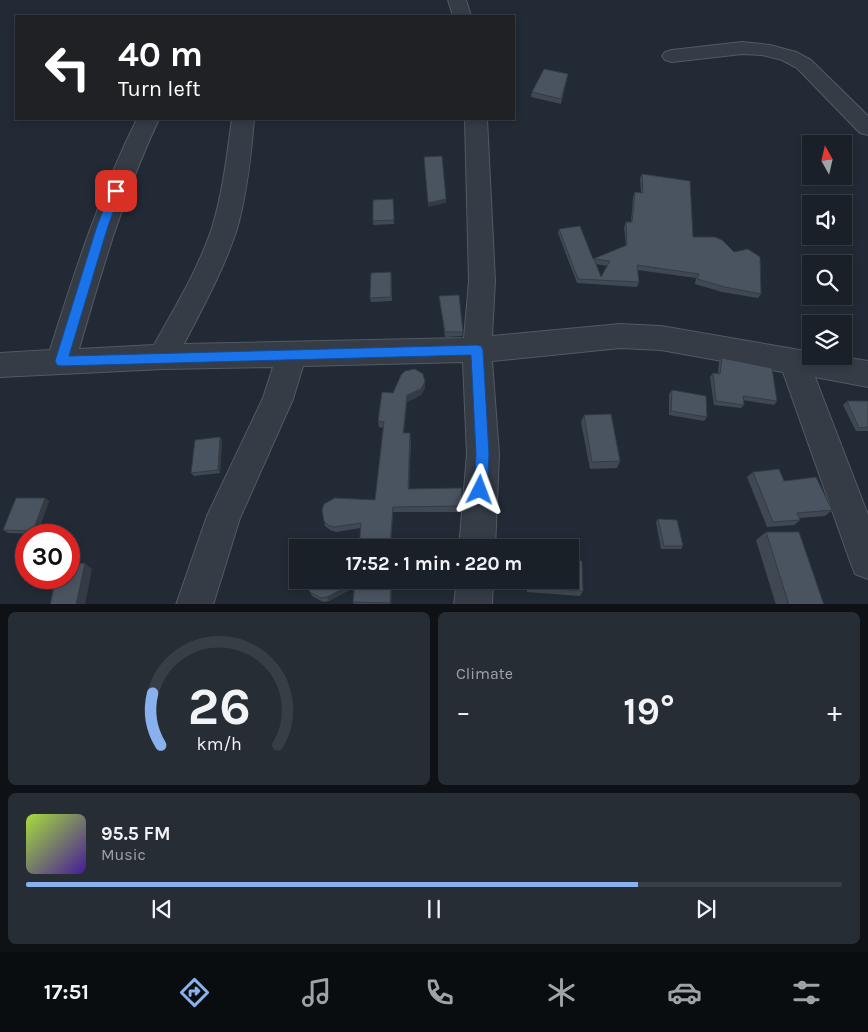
<!DOCTYPE html>
<meta charset="utf-8">
<style>
:root{--surface:#1a2028;--page:#272d34;--text:#f1f3f6;--muted:#9fa3a8;--line:#383e45;--accent:#89b1ee}
body{margin:0;font-family:Karla,sans-serif;background:var(--page);color:var(--text);height:100vh;display:flex;flex-direction:column;font-size:19px;white-space:nowrap}
*{box-sizing:border-box;margin:0}
p{font-size:16px;color:var(--muted)}
.icon{flex:none;width:28px;height:28px;fill:none;stroke:currentColor;stroke-width:2;stroke-linecap:round;stroke-linejoin:round}
.map{position:relative;height:604px;overflow:hidden}
.panel{display:flex;flex-direction:column;gap:8px;padding:8px;background:#0e1216;flex:1}
.panel>*{flex:none}
.guide{position:absolute;left:15px;top:15px;width:500px;height:105px;border-radius:0px;box-shadow:0 2px 8px #0003,0 0 0 1px var(--line);background:#202124;color:#fff;overflow:hidden}
.needle{width:32px;rotate:352deg}
.tools{position:absolute;left:802px;top:135px;display:grid;gap:10px}
.tools a{display:grid;place-items:center;width:50px;height:50px;border-radius:0px;background:var(--surface);box-shadow:0 2px 8px #0003,0 0 0 1px var(--line);font-size:25px}
.speed{position:absolute;left:15px;top:524px;display:flex;gap:10px;font-size:25px;font-weight:700;text-align:center}
.speed>*{display:grid;place-content:center;width:65px;height:65px;border-radius:50%;background:var(--surface);box-shadow:0 2px 8px #0003,0 0 0 1px var(--line);line-height:1}
.speed .limit{border:8px solid #d22;background:#fff;color:#111}
.pin{position:absolute;display:grid;place-items:center;width:42px;height:42px;color:#fff;margin:-21px;border-radius:10px;box-shadow:0 2px 8px #0006}
.me{position:absolute;width:55px;margin:-28px;rotate:3deg;stroke-linejoin:round;filter:drop-shadow(0 0 4px #0008)}
.turn{display:flex;align-items:center;gap:18px;height:105px;padding:0 20px;font-size:22px}
.turn .icon{width:65px;height:65px;stroke-width:2.5}
.turn b{display:block;font-size:35px;line-height:42px}
.big{font-size:38px;font-weight:700;line-height:1.1}
.panel .tile{flex:1;display:flex;flex-direction:column;justify-content:center;gap:8px;min-width:0;padding:0 18px;border-radius:8px;background:var(--page)}
.panel .dial{align-items:center;gap:0}
.dial svg{height:130px;overflow:visible;fill:none;stroke:var(--line);stroke-width:7;stroke-linecap:round;text-anchor:middle}
.dial text{fill:var(--text);stroke:none}
.song{display:flex;align-items:center;gap:15px}
.cover{width:60px;height:60px;border-radius:8px;background:linear-gradient(135deg,hsl(80 70% 55%),hsl(260 70% 35%))}
.played{height:5px;border-radius:2px;background:linear-gradient(90deg,var(--accent) 75%,var(--line) 75%)}
.keys{display:flex;justify-content:space-around;direction:ltr}
.heat{display:flex;justify-content:space-between;align-items:center;font-size:28px;direction:ltr}
.panel .tiles{flex:1;display:grid;gap:8px;grid-template-columns:1fr 1fr}
.tile:last-child{grid-column:span 2}
.trip{position:absolute;left:289px;top:539px;width:290px;height:50px;border-radius:0px;background:var(--surface);box-shadow:0 2px 8px #0003,0 0 0 1px var(--line);font-weight:700;line-height:50px;text-align:center}
.tab-bar{display:flex;height:80px;justify-content:space-around;align-items:center;background:#0a0d10;color:var(--muted)}
.tab-bar .icon{width:35px;height:35px}
.tab-bar .selected{color:var(--accent)}
.tab-bar b{font-size:22px;color:var(--text)}
.map>svg:first-child{display:block}
</style>
<div class="map">
<svg width="868" height="605" viewBox="0 0 868 605">
<rect width="100%" height="100%" fill="#222a35"/>
<g fill="none" stroke-linecap="round" stroke-linejoin="round">
<g stroke="#525a64" stroke-width="2">
<path id="minor" d="M448 0H466L471 16H453Z
M742 42 770 45 796 52 811 60 868 116V135L860 133 797 68 782 60 762 55 742 54 672 62 665 60 662 56 665 52 672 50Z
M137 119H159C124 193 102 270 79 349L154 345C175 307 198 270 212 228 223 192 227 155 232 119H254C251 156 247 194 237 229 224 269 203 307 184 344L464 338 469 281 465 119H487L495 281 492 336 620 324 661 326 811 352V356H838L868 361V387L815 377 868 515V579L855 574 850 561 783 372 661 350 620 348 492 361 499 454 495 548H459L467 454 463 362 303 366 293 399 240 518 213 605H176L207 516 263 398 273 367 163 369 0 377V353L50 350C75 271 100 193 137 119Z
M457 580H493L492 605H454Z"/>
</g>
<use href="#minor" fill="#353c46" fill-rule="evenodd"/>
</g>
<path fill="#404853" fill-rule="evenodd" d="M567 79 561 104 531 97 532 92Z
M642 174 693 237 761 294 758 298 722 292 695 284 696 278 637 270 639 282 637 287 577 283 558 233 559 229 593 259 626 246 624 227 626 222H631L633 197 635 192 641 193 640 178ZM596 264 608 266 601 277Z
M393 199 394 224 373 225V221Z
M391 272 392 301 371 302 370 298Z
M439 296 463 332 462 336 445 337Z
M722 358 777 401 774 405 743 400 744 405 741 408 714 405 710 377 713 373 718 374 719 362Z
M425 382V388L421 395 407 402 404 433 411 439 409 489 462 488 460 512H393L361 528 336 532 330 530 325 526 324 521 375 500 383 428 379 427 378 421 393 393Z
M672 390 707 417 704 421 669 415V394Z
M847 401H868V431H856L843 405Z
M584 415 620 461 617 468 590 469 581 422Z
M220 437 222 440 220 473 194 476 191 473Z
M753 472 784 481 832 510 825 516 799 518 800 520 794 525 767 527 747 477Z
M45 498 49 501 37 534 8 533 3 530Z
M658 519 683 546 681 549H661L656 522Z
M766 532 824 605H776L756 540Z
M392 580 391 605H354L353 602 355 587 329 601 323 602 312 596 307 586Z
M527 580H570L583 591 580 596 527 592Z"/>
<path fill="#343b44" d="M446 199V203L428 207V203Z
M425 382V388L421 395 407 402 403 439V433L407 395Z
M410 433 411 439 408 494V489Z
M220 437 222 440 220 473 218 470Z
M45 498 49 501 37 534 33 531Z
M393 507V512L391 548H390Z
M85 563 92 569 85 605H76Z
M391 580H392L391 605H390Z
M355 582 357 586 329 601 327 597Z"/>
<path fill="#4a5461" stroke="#343b44" fill-rule="evenodd" d="M544 69 568 74 561 99 532 92Z
M442 156 446 199 428 203 424 157Z
M642 174 690 181 693 237H715L722 240 734 252 748 249 760 257 761 294 725 287 697 279 699 274 637 265 639 282 578 279 559 229 580 226 593 259 627 245 626 222H632L635 192 643 193ZM594 259 610 261 601 277Z
M393 199 394 220 373 221V200Z
M391 272V297L370 298 371 273Z
M459 295 463 332H445L439 296Z
M722 358 772 368 777 401 743 396 744 405 716 401 713 373 720 374Z
M415 369 423 374 425 382 421 389 407 395 403 433H410L408 489 462 488 461 506 393 507 390 548H359L361 523 334 527 328 525 324 521 322 510 324 504 335 498 375 500 384 422 378 421 382 392 393 393 401 375 405 371Z
M672 390 706 396 707 417 671 411Z
M847 401H868V427L859 428Z
M611 414 620 461 592 462 584 415Z
M220 437 218 470 191 473 195 440Z
M779 469 784 481 816 477 832 510 797 513 800 520 773 522 753 472Z
M16 498H45L33 531 3 530Z
M658 519 677 520 683 546H664Z
M766 532H799L824 605H789Z
M570 560 582 561 583 591 529 587V580H570Z
M85 563 76 605H50L56 578H69V565Z
M309 580H391L390 603 353 602 355 582 327 597 321 598 310 592 307 586Z"/>
<path fill="#1a73e8" stroke="#114b97" d="M116 187 121 191 108 226 69 356 477 345 481 346 483 350 489 454 487 490 485 495 480 497 476 495 474 490 476 454 471 355 61 366 57 365 55 361 97 226 111 191Z"/>
</svg>
<div class="tools">
<a><svg class="needle" viewBox="-14 -14 28 28"><path d="M0-13l5 13h-10z" fill="#e53935"/><path d="M0 13l5-13h-10z" fill="#9fa3a8"/></svg></a>
<a><svg class="icon" aria-label="sound" viewBox="0 0 24 24"><path d="M4 9h4l5-4v14l-5-4H4zM17 9q2 3 0 6"/></svg></a>
<a><svg class="icon" aria-label="search" viewBox="0 0 24 24"><circle cx="10" cy="10" r="6"/><path d="M15 15l6 6"/></svg></a>
<a><svg class="icon" aria-label="layers" viewBox="0 0 24 24"><path d="M12 4l9 5-9 5-9-5zM3 14l9 5 9-5"/></svg></a>
</div>
<div class="speed"><div class="limit">30</div></div>
<div class="pin" style="left:116px;top:191px;background:#d93025"><svg class="icon" aria-label="arrive" viewBox="0 0 24 24"><path d="M6 21V4h12l-3 4 3 4H6"/></svg></div>
<svg class="me" style="left:480px;top:490px" viewBox="-20 -20 40 40"><path d="M0-17L14 15 0 8-14 15z" fill="#1a73e8" stroke="#fff" stroke-width="4"/></svg>
<div class="trip">17:52 · 1 min · 220 m</div>
<div class="guide">
<div class="turn"><svg class="icon" aria-label="left" viewBox="0 0 24 24"><path d="M17 20v-9H6M10 6l-5 5 5 5"/></svg><div><b>40 m</b>Turn left</div></div>
</div>
</div>
<section class="panel">
<div class="tiles">
<div class="tile dial"><svg viewBox="0 0 100 80">
<path d="M14 69A42 42 0 1 1 86 69"/>
<path d="M14 69A42 42 0 0 1 9 37" stroke="#89b1ee"/>
<text x="50" y="56" font-size="32" font-weight="700">26</text>
<text x="50" y="72" font-size="11">km/h</text>
</svg></div>
<div class="tile"><p>Climate</p>
<div class="heat"><a>−</a><b class="big">19°</b><a>+</a></div>
</div>
<div class="tile">
<div class="song"><i class="cover"></i><div><b>95.5 FM</b><p>Music</p></div></div>
<div class="played"></div>
<div class="keys"><svg class="icon" aria-label="previous" viewBox="0 0 24 24"><path d="M18 5L8 12l10 7zM5 5v14"/></svg><svg class="icon" aria-label="pause" viewBox="0 0 24 24"><path d="M8 5v14M16 5v14"/></svg><svg class="icon" aria-label="next" viewBox="0 0 24 24"><path d="M6 5l10 7-10 7zM19 5v14"/></svg></div>
</div>
</div>
</section>
<nav class="tab-bar">
<b>17:51</b>
<svg class="icon selected" aria-label="directions" viewBox="0 0 24 24"><path d="M12 3l9 9-9 9-9-9zM9 14v-3h6M13 9l2 2-2 2"/></svg>
<svg class="icon" aria-label="music" viewBox="0 0 24 24"><path d="M9 18V5l10-2v13"/><circle cx="6" cy="18" r="3"/><circle cx="16" cy="16" r="3"/></svg>
<svg class="icon" aria-label="phone" viewBox="0 0 24 24"><path d="M5 4h4l2 5-3 2q2 4 5 5l2-3 5 2v4C11 20 4 13 5 4z"/></svg>
<svg class="icon" aria-label="climate" viewBox="0 0 24 24"><path d="M12 3v18M4 7l16 10M4 17L20 7"/></svg>
<svg class="icon" aria-label="car" viewBox="0 0 24 24"><path d="M5 17H2v-5l4-1 3-4h7l3 4 3 1v5h-3M9 17h6M6 11h13"/><circle cx="7" cy="17" r="2"/><circle cx="17" cy="17" r="2"/></svg>
<svg class="icon" aria-label="filters" viewBox="0 0 24 24"><path d="M4 7h16M4 17h16"/><circle cx="9" cy="7" r="2"/><circle cx="15" cy="17" r="2"/></svg>
</nav>
